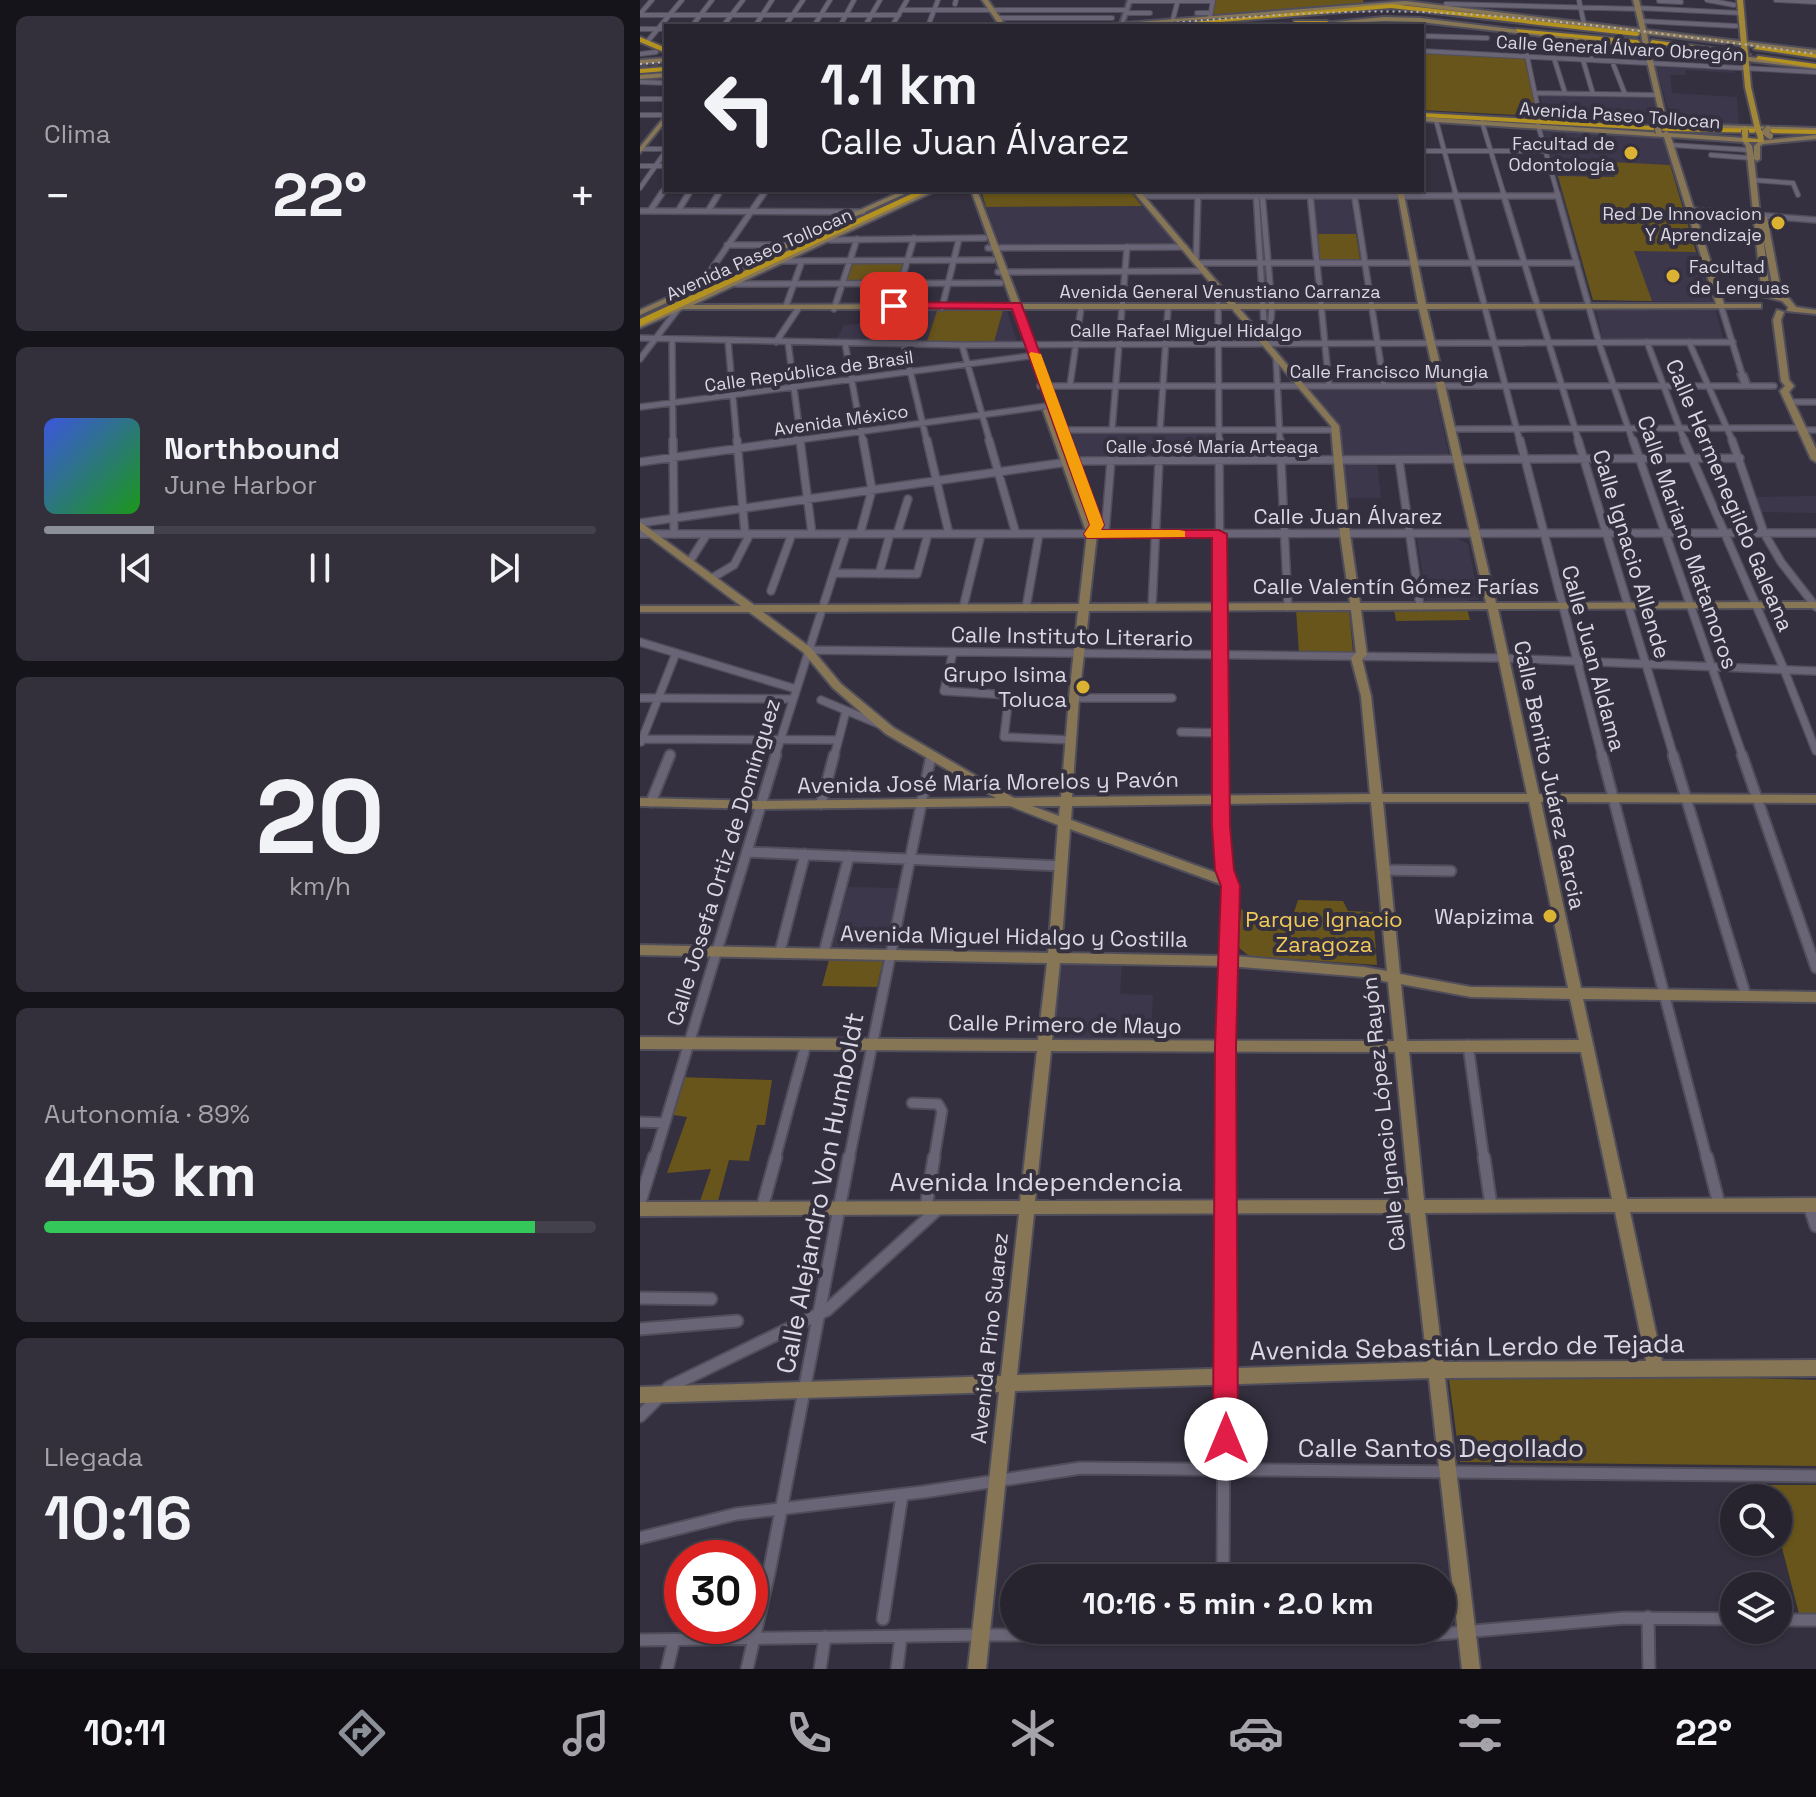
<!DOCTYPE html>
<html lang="es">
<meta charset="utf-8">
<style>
:root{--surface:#27242f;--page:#33303b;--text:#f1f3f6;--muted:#a4a4aa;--line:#43414b;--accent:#8c9099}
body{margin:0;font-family:"Space Grotesk",sans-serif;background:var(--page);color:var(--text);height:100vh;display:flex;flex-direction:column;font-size:30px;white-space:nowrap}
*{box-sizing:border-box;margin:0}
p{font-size:26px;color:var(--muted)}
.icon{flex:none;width:44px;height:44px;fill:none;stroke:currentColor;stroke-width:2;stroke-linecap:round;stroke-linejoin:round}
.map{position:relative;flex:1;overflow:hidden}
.side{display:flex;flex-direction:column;gap:16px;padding:16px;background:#15141a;width:640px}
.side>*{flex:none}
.guide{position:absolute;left:24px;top:24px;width:760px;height:168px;border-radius:0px;box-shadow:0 2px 6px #0004,0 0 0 2px var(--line);background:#27242f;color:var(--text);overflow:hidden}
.controls{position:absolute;left:1080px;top:1484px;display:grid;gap:16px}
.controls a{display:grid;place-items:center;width:72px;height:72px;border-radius:50%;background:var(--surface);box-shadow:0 2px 6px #0004,0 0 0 2px var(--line);font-size:40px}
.speed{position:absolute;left:24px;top:1540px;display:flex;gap:16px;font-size:40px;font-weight:700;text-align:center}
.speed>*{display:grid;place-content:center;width:104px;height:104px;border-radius:50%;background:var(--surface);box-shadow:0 2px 6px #0004,0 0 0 2px var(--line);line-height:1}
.speed .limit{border:12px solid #d22;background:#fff;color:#111}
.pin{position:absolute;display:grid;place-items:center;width:68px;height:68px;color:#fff;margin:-34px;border-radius:16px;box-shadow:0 4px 12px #0006}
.me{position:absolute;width:88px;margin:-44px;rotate:0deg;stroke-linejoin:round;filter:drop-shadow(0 0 6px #0008)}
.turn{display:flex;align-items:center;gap:28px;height:168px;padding:0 24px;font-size:36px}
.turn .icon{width:104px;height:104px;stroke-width:2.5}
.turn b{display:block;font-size:56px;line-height:68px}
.big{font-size:60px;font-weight:600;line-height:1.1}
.side .tile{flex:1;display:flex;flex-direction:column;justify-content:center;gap:12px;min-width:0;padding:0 28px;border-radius:12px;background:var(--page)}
.side .dial{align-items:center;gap:0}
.dial b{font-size:104px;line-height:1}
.song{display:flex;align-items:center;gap:24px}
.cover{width:96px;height:96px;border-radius:12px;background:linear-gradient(135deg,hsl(230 70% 55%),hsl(120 70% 35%))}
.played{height:8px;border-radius:4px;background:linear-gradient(90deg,var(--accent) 20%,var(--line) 20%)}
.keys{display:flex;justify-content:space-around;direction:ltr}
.heat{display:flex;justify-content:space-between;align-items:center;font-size:44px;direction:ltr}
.charge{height:12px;border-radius:6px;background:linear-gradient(90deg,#34c759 89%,var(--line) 0)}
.trip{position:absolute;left:360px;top:1564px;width:456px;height:80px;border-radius:40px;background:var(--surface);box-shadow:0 2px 6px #0004,0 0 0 2px var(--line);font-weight:600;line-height:80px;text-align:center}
.tabs{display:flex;height:128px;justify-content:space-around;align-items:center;background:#100e13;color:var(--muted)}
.tabs .icon{width:56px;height:56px}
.tabs .on{color:var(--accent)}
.tabs b{font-size:36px;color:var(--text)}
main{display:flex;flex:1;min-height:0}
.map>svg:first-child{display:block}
</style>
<main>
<section class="side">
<div class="tile"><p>Clima</p>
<div class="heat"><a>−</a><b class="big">22°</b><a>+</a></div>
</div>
<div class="tile">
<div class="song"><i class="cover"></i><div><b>Northbound</b><p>June Harbor</p></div></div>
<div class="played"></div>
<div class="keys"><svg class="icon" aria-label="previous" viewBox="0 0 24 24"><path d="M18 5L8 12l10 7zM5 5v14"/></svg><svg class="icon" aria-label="pause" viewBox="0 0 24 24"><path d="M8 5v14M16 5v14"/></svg><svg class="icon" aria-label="next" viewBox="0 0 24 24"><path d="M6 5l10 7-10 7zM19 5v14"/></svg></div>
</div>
<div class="tile dial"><b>20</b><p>km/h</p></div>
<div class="tile"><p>Autonomía · 89%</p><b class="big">445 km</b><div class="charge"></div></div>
<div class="tile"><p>Llegada</p><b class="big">10:16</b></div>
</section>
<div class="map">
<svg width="1176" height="1669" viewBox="0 0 1176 1669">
<rect width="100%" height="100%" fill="#34303f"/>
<path fill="#3d374c" d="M1016 65 1093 69 1094 73 1046 70V75H1030L1032 93 1097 97 1099 126 1031 121Z
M899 94 1014 96 1018 123 907 117Z
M902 127 1024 134 1043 210 1072 302 953 300Z
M672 196H710L716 234H676Z
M502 206 538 245 360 244 346 207Z
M956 309H1075L1083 338 963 341Z
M363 310 367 311 377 342 196 340 204 325 230 323 234 311Z
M668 386H794L809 456H701L697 421Z
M430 431 574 432V457H439Z
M703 463H737L741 498H705Z
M1176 496V513L1118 512 1112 497Z
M818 538 828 544 839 600H829V603L787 602 777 539Z
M208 887 258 888 245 947 193 946Z
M427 963H482L480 994 513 995 511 1039 409 1038 418 970Z"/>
<path fill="#68551b" d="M575 0H723L724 3 573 15Z
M782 52 884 57 898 116 782 110Z
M971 162 1030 165 1056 252 994 251 1012 301 953 300 918 176 975 177Z
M341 190H489L502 206 346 207Z
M676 234H716L720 259H680Z
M213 262H264L257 281H206Z
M363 310 354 342 287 341 297 311Z
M827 609 830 620 756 621 754 610Z
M656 610H709L713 652 659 653Z
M658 900 703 901 708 911 733 912 737 965 609 956 598 947 601 909 619 920 651 921Z
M189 960H243L237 987 182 986Z
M39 1077 132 1080 125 1125H117L109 1161 89 1160 78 1201H60L71 1169 27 1173 47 1117 27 1114Z
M1016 1375 1176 1380V1466L820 1462 809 1379Z
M1126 1485H1176V1614H1159L1138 1532V1498H1129Z"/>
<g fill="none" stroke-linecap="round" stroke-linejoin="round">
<path stroke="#4d4957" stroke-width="7" stroke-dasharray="7 4" stroke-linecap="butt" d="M1094 53 1118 58
M0 66 26 64"/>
<g stroke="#514e5b" stroke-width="6">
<path id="minor-far4" d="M939 0 944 24
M1067 0 1094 5
M1136 0 1176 2
M490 1H573
M1019 1 1041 2
M315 4 316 0
M806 4 999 9
M998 8 1101 13
M261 10H487
M486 13H510
M557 13H571
M0 14 12 0
M0 15H259
M570 17 573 0
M357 18H472
M533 19 538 0
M1001 21 1096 26
M52 26 72 0
M83 26 103 0
M115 26 132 0
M145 26 163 0
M174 26 190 0
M200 26 214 0
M225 26 240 0
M252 26 267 0
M288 26 298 0
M0 29H26
M882 32 900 118
M782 36 847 38
M7 42 42 0
M948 43 952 60
M782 51 1176 72
M0 54 16 52
M914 58 925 93
M943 60 953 94
M972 61 985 94
M0 82 26 83
M895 93 1018 95
M0 99H26
M0 115H26
M796 120 816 195
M842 122 864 195
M898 125 918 195
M1031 145 1109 150
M0 149H26
M782 151H905
M1071 155 1110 158
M0 166H26
M1112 180 1153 183 1158 195
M0 188 26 151
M616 190V195
M622 190V195
M670 191V195
M714 192V195
M20 195 26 186
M48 195 51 190
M78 195 81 190
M123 195 126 190
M558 195V190"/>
</g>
<g stroke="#514e5b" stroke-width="8">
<path id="minor-far3" d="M616 193 625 340
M622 193 632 307 629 344
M670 193 689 385
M714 193 744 385
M815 193 880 442
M863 193 939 442
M917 193 959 343 993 442
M501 196H918
M1051 210 1176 220
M0 211 223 212
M10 211 22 193
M38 211 49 193
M68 211 79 193
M190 240 345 238
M87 245H148
M348 248 545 247
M142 261 353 260
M556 261 558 193
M558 263H937
M358 272 564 271
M96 284 361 283
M60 286 124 193
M578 304 579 442
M146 306 162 261
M1081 306 1102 374
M302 308 319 239
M194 309 217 239
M253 309 274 238
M0 338 322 345 1093 342
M32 340 33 442
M88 341 97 442
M136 342 158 309
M148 342 161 442
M1007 342 1045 442
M1049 342 1093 442
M205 343 223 442
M264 345 287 442
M322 345 350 442
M636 357 640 442
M0 359 38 309
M430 385 441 308
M400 386H1134
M1149 402H1176
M0 407 389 356
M810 429 1161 428
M417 430H696
M472 430 487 247
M520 430 528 308
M1162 430H1176
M144 442 414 405"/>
</g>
<g stroke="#514e5b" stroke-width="10">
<path id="minor-far2" d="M33 440 34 534
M97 440 105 534
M160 440 172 534
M287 440 309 534
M349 440 376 534
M579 440 581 757
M640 440 648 607
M880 440 962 757
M938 440 1034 757
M993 440 1103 757
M1044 440 1143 667 1176 751
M1092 440 1124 533 1141 562 1176 607
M759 460 780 606
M0 462 158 440
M0 523 435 461 1100 458
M0 534 1176 533
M220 534 232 490 223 440
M257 534 268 499
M465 534 471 460
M50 561 67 534
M195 573 277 574 288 534
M239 574 250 534
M72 578 94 565 110 534
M131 591 152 534
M512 607 519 460
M323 608 341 534
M386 608 399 534
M0 642 156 689
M167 650 862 658 1176 671
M313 652 304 691 369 695 364 737 432 740
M0 698 153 699
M434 698H532
M181 700 241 725
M541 732 580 733
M0 739 198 740
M1 742 36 653
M135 757 206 534
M194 757 206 711"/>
</g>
<g stroke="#514e5b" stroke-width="13">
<path id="minor-far1" d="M581 755V826L589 882
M962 755 1067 1159
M1033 755 1106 996
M1102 755 1176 968
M11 802 30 755
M181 804 194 755
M108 852 422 866
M743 870 811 871
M140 951 165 854
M184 952 209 856
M828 1045 844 1159
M272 1103 298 1104 302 1111 294 1159
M0 1122 25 1123
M14 1159 136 755
M135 1159 166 1044
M209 1159 291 756
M585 1159 589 961"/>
</g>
<g stroke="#514e5b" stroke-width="15">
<path id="minor" d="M844 1157 851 1205
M1067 1157 1079 1204
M0 1202 14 1157
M1169 1205 1176 1226
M286 1207 294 1157
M122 1208 136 1157
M0 1298 71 1299
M0 1329 97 1321
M0 1416 29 1387 187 1310 298 1209
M0 1538 96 1514 283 1492 441 1468 1176 1476
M583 1578 585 1157
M1008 1617 1009 1669
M243 1619 262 1495
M1138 1620H1176
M0 1640 341 1635H788L985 1618 1094 1619
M27 1669 34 1640
M107 1669 129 1573 209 1157
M180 1669 185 1637
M257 1669 261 1636"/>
</g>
<g stroke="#514e5b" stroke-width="4">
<path id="tertiary" d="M488 0H492L484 23 480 24Z
M617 191 625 193 622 195 615 194V192Z
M1102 372 1106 374 1110 385 1109 387 1102 385 1098 374Z"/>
</g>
<g stroke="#514e5b" stroke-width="4">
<path id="secondary" d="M342 0H348L366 26H360Z
M993 0H999L1006 30 1176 50V54L1007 34 1009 45 1176 65V69L1010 49 1028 126 1025 128 1022 126 1004 48 780 22 744 21 653 26 744 17 780 18 1003 45 1001 33 765 5 472 26H446L765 1 1000 29Z
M26 58V62L0 64V60Z
M26 73V77L0 79V75Z
M26 115V121L0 153V147Z
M782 117 1023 133 1026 131 1029 133 1105 138 1112 146 1114 157V146L1119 141 1176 135V139L1123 144 1120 146V159L1117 161 1114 159 1120 215 1127 217 1142 296 1148 297 1156 307 1176 310V314L1147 311 1148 307 1142 301 1122 296 1106 146 1103 142 1031 137 1084 304H1121V308L787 309 856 603 1176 602V608L858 609 899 794 1176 795V803L901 802 941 988 1176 992V1002L943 999 987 1199 1176 1198V1212H990L1022 1361 1176 1360V1376L805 1378 840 1669H822L789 1378 375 1391 346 1669H328L359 1392 0 1403V1387L361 1376 379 1214 0 1216V1202L380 1201 397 1051 0 1049V1037L398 1040 407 963 0 955V945L408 953 418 825 370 806 122 809 0 806V798L122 801 356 798 246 734 193 688 163 652 109 612H0V606H101L0 530V522L114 605 439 604 447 534 403 410 409 408 373 309H43L0 328V323L288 190H297L53 305 372 304 331 190H337L380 304H588L492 190H499L596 304H778L757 190H763L786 304H1076L1024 137 782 121ZM1123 236 1134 294H1130ZM381 309H592L691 426 700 534 710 603 449 604 457 534 462 528ZM600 309H779L846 603H720L710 534 699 426ZM848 609 887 794H742L731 696 722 659 727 655 721 610ZM711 610 716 653 711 658 721 696 730 794 432 797 439 698 449 611ZM438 611 429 698 421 797 374 798 254 728 201 684 171 648 123 612ZM731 802 747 971 724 967 595 956V882L593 879 431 820 432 806ZM743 802H889L928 988 831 987 760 974ZM392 806H420L419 816ZM430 829 583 885V956L421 953ZM420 963 589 966 724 977 748 982 754 1041 412 1040ZM761 984 831 997 930 999 939 1040 767 1041ZM411 1051 755 1052 769 1200 395 1201ZM769 1052H941L972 1199 784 1200ZM975 1212 1006 1361 803 1362 785 1213ZM770 1213 787 1362 377 1375 394 1214Z
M1047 124 1176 128V132L1045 127V125Z
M264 190H273L0 315V310Z
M1137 310 1144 312 1141 320 1149 380 1154 386 1149 392 1176 449V462L1171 459 1140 391 1145 386 1141 381 1133 320Z"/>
</g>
<g stroke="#514e5b" stroke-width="4">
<path id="primary" d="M1097 0H1103L1111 87 1121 130 1118 132 1115 130 1105 87Z
M1120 132 1123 134 1124 142H1105L1102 140 1103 133H1107L1108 138 1118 139 1117 134Z"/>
</g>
<g stroke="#514e5b" stroke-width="4">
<path id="trunk" d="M751 4 997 32 1000 34 997 36 751 8 533 26H506Z
M654 21H687L690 23 687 25 656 24Z
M876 29 997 40 1000 42 997 44 878 32Z
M0 37 26 48V53L0 42Z
M1012 40 1094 51 1097 53 1094 55 1010 43Z
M1116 46 1176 54V58L1114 49Z
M1118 56 1176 64V68L1116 59Z
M26 67V71L0 73V69Z
M782 113 1030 127 1176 130V134L1030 131 782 117Z
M280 190H291L0 326V319Z"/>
</g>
<use href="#minor-far4" stroke="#6a6576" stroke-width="4"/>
<use href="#minor-far3" stroke="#6a6576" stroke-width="5"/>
<use href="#minor-far2" stroke="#6a6576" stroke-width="7"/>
<use href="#minor-far1" stroke="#6a6576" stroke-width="9"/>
<use href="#minor" stroke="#6a6576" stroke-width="11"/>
<use href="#tertiary" fill="#6a6576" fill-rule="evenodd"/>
<use href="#secondary" fill="#867656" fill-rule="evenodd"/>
<use href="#primary" fill="#a18736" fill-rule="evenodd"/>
<use href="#trunk" fill="#b49220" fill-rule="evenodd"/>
<path stroke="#bab7c2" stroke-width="2" stroke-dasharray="2 4" stroke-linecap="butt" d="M489 26C586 19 684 9 782 12 914 17 1045 37 1176 54
M0 64 26 62"/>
<g stroke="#514e5b" stroke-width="8" stroke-linecap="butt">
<path id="secondary-bridge" d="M1017 125 1019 133
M1128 129 1125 132 1130 136"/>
</g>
<g stroke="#514e5b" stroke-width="8" stroke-linecap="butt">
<path id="primary-bridge" d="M1105 130V134
M1118 130 1120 134"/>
</g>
<use href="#secondary-bridge" stroke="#867656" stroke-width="6"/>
<use href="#primary-bridge" stroke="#a18736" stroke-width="6"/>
</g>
<path fill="#e11d48" stroke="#92132f" stroke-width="2" d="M254 302 381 303 464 525 461 530H579L587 534 590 826 594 870 600 886 596 1047 598 1439 595 1448 586 1451 577 1448 573 1439 575 1047 581 886 575 870 572 826V538H447L444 534 450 525 372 309 250 308 248 306Z"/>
<path fill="#f59e0b" d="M391 352 401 354 464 525 461 530H539L545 531V537L447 538 444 534 450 525 389 354Z"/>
<g fill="#dcb233" stroke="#34303f" stroke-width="3">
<circle cx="991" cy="153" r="8"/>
<circle cx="1138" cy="223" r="8"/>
<circle cx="1033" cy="276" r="8"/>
<circle cx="443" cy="687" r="8"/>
<circle cx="910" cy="916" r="8"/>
</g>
<g text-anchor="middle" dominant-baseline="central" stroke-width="8" stroke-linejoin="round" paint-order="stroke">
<g font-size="18" fill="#dad8e2" stroke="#34303f">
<text transform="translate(980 48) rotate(3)">Calle General Álvaro Obregón</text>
<text transform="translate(980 115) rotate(4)">Avenida Paseo Tollocan</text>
<text transform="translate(119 254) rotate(-24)">Avenida Paseo Tollocan</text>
<text x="580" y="291">Avenida General Venustiano Carranza</text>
<text x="546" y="330">Calle Rafael Miguel Hidalgo</text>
<text transform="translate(169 371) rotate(-8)">Calle República de Brasil</text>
<text x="749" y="371">Calle Francisco Mungia</text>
<text transform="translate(201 420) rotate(-8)">Avenida México</text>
<text x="572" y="446">Calle José María Arteaga</text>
</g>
<g font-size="18" fill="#dad8e2" stroke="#34303f" text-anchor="end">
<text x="975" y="143">Facultad de<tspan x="975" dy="21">Odontología</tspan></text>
<text x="1122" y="213">Red De Innovacion<tspan x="1122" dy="21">Y Aprendizaje</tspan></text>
<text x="1049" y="266" text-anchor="start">Facultad<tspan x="1049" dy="21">de Lenguas</tspan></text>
</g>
<g font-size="22" fill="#dad8e2" stroke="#34303f">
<text transform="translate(1090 495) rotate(67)">Calle Hermenegildo Galeana</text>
<text x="708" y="516">Calle Juan Álvarez</text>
<text transform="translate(1048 542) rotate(71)">Calle Mariano Matamoros</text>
<text transform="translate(992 554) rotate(73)">Calle Ignacio Allende</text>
<text x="756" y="586">Calle Valentín Gómez Farías</text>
<text transform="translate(432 636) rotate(1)">Calle Instituto Literario</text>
<text transform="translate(954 658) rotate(75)">Calle Juan Aldama</text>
<text transform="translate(910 775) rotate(78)">Calle Benito Juárez Garcia</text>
<text transform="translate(348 782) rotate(-1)">Avenida José María Morelos y Pavón</text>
<text transform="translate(83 862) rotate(-73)">Calle Josefa Ortiz de Domínguez</text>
<text transform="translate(374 936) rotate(1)">Avenida Miguel Hidalgo y Costilla</text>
<text transform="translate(425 1024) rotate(1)">Calle Primero de Mayo</text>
<text transform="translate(743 1114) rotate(-96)">Calle Ignacio López Rayón</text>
<text transform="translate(349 1338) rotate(-84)">Avenida Pino Suarez</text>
</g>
<g font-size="22" fill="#dad8e2" stroke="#34303f" text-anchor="end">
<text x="427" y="674">Grupo Isima<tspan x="427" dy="25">Toluca</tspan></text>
<text x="894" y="916">Wapizima</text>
</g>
<g font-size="22" fill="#f2ca58" stroke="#34303f">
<text x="684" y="919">Parque Ignacio<tspan x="684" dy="25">Zaragoza</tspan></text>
</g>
<g font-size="26" fill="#dad8e2" stroke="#34303f">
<text x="396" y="1182">Avenida Independencia</text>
<text transform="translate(180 1193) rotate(-79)">Calle Alejandro Von Humboldt</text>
<text transform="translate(827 1347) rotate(-1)">Avenida Sebastián Lerdo de Tejada</text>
<text x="801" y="1448">Calle Santos Degollado</text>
</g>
</g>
</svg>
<div class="controls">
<a><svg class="icon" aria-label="search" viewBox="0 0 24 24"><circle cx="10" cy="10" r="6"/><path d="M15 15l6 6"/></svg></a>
<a><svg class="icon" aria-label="layers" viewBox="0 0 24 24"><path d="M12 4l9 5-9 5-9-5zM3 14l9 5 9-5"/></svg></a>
</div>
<div class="speed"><div class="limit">30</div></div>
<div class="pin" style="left:254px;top:306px;background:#d93025"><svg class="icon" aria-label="arrive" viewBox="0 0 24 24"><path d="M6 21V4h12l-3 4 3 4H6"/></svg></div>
<svg class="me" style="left:586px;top:1439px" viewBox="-20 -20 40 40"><circle r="19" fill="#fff"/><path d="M0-13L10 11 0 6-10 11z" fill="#e11d48"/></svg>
<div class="trip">10:16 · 5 min · 2.0 km</div>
<div class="guide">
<div class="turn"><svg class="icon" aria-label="left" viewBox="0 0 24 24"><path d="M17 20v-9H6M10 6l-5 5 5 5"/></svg><div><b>1.1 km</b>Calle Juan Álvarez</div></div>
</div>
</div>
</main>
<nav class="tabs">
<b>10:11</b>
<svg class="icon on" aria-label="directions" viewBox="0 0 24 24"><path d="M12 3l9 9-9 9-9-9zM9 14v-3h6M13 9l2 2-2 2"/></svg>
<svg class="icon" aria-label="music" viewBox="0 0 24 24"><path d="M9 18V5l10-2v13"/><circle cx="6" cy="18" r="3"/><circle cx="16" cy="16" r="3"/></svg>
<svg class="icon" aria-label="phone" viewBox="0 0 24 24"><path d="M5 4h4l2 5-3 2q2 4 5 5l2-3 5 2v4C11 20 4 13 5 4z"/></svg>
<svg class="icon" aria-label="climate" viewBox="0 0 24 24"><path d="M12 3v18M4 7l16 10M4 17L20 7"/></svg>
<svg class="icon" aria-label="car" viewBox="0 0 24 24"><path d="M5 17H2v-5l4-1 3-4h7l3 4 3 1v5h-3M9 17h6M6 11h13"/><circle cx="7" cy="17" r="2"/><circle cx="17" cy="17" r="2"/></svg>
<svg class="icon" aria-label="filters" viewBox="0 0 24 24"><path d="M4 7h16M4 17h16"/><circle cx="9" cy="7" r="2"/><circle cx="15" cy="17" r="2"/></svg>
<b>22°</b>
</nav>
